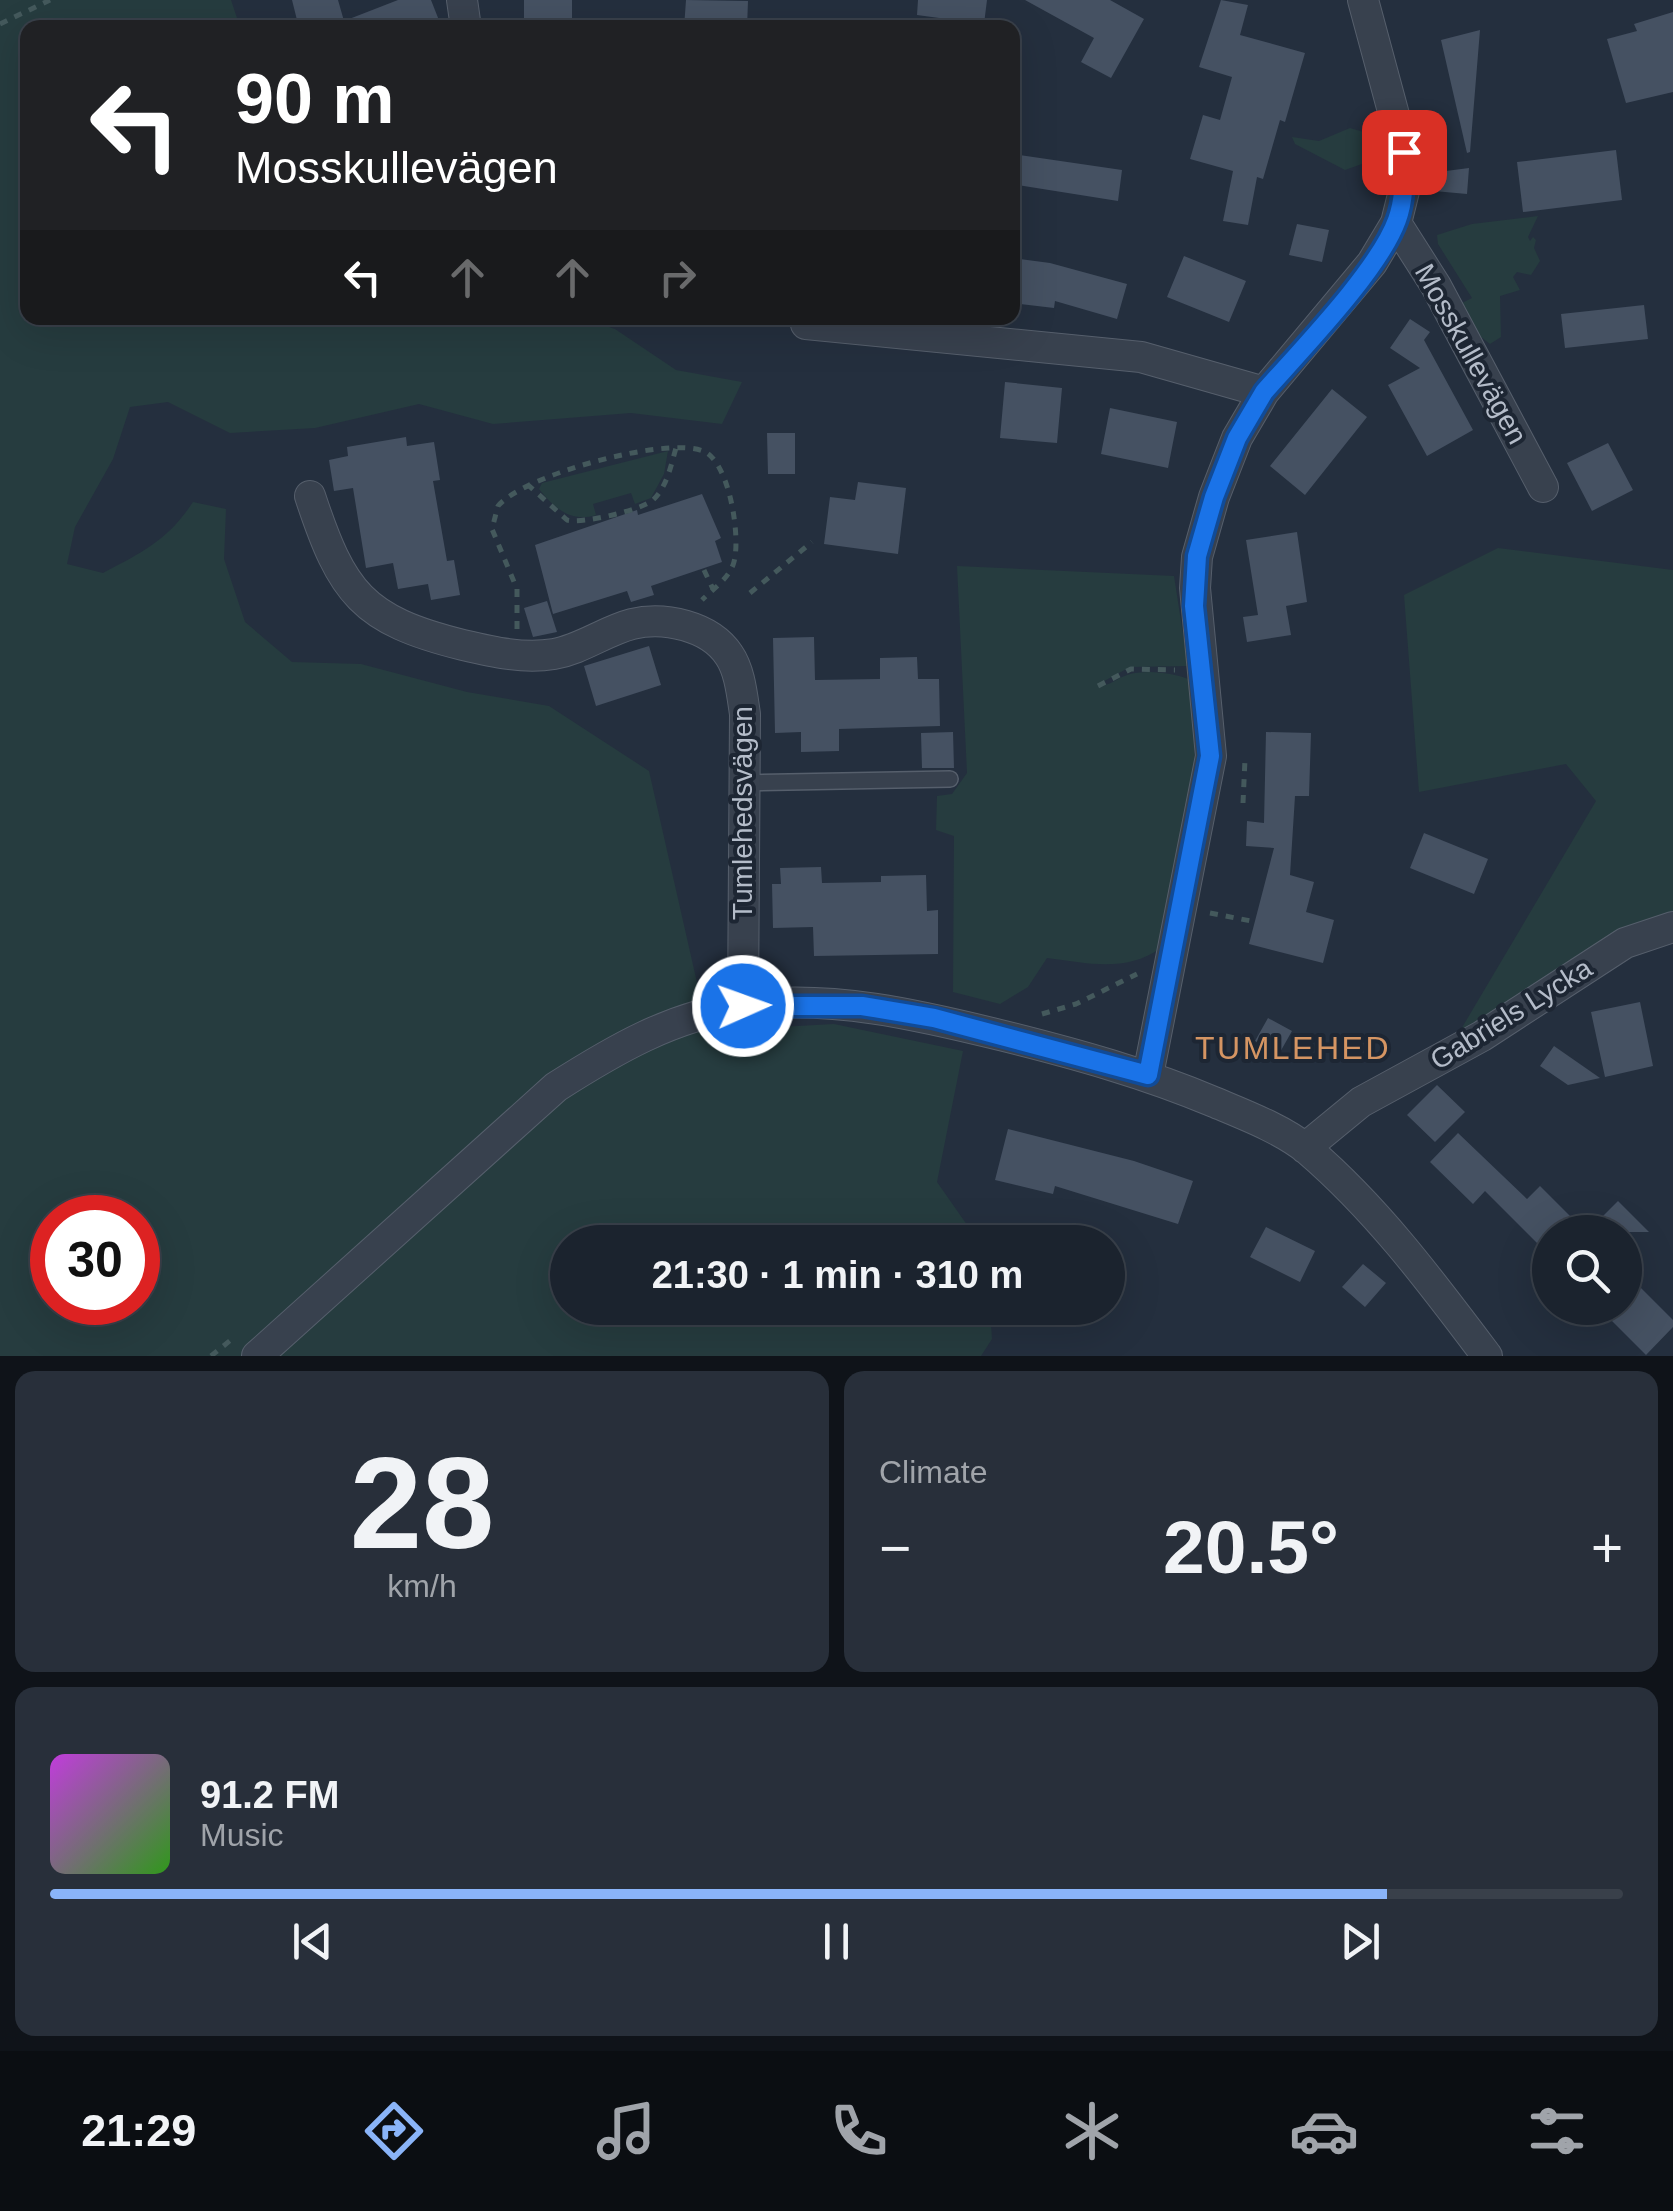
<!DOCTYPE html>
<meta charset="utf-8">
<style>
:root{--surface:#1b232e;--page:#282f3a;--text:#f1f3f6;--muted:#a0a4aa;--line:#39404a;--accent:#8ab4f8}
body{margin:0;font-family:Arial,sans-serif;background:var(--page);color:var(--text);height:100vh;display:flex;flex-direction:column;font-size:38px;white-space:nowrap}
*{box-sizing:border-box;margin:0}
p{font-size:32px;color:var(--muted)}
.icon{flex:none;width:55px;height:55px;fill:none;stroke:currentColor;stroke-width:2;stroke-linecap:round;stroke-linejoin:round}
.map{position:relative;height:1356px;overflow:hidden}
.panel{display:flex;flex-direction:column;gap:15px;padding:15px;background:#0f1319;flex:1}
.panel>*{flex:none}
.guide{position:absolute;left:20px;top:20px;width:1000px;height:305px;border-radius:20px;box-shadow:0 10px 40px #0002,0 0 0 2px var(--line);background:#202124;color:#fff;overflow:hidden}
.controls{position:absolute;left:1532px;top:1215px;display:grid;gap:20px}
.controls a{display:grid;place-items:center;width:110px;height:110px;border-radius:50%;background:var(--surface);box-shadow:0 10px 40px #0002,0 0 0 2px var(--line);font-size:50px}
.speed{position:absolute;left:30px;top:1195px;display:flex;gap:20px;font-size:50px;font-weight:700;text-align:center}
.speed>*{display:grid;place-content:center;width:130px;height:130px;border-radius:50%;background:var(--surface);box-shadow:0 10px 40px #0002,0 0 0 2px var(--line);line-height:1}
.speed .limit{border:15px solid #d22;background:#fff;color:#111}
.pin{position:absolute;display:grid;place-items:center;width:85px;height:85px;color:#fff;margin:-42px;border-radius:20px;box-shadow:0 5px 15px #0006}
.me{position:absolute;width:110px;margin:-55px;rotate:88deg;stroke-linejoin:round;filter:drop-shadow(0 0 8px #0008)}
.turn{display:flex;align-items:center;gap:35px;height:210px;padding:0 50px;font-size:45px}
.turn .icon{width:130px;height:130px;stroke-width:2.5}
.turn b{display:block;font-size:70px;line-height:85px}
.lanes{display:flex;align-items:center;height:95px;padding:0 50px;background:#0003;justify-content:center;gap:50px;direction:ltr}
.lanes .off{opacity:.35}
.big{font-size:75px;font-weight:700;line-height:1.1}
.panel .widget{flex:1;display:flex;flex-direction:column;justify-content:center;gap:15px;min-width:0;padding:0 35px;border-radius:20px;background:var(--page)}
.panel .dial{align-items:center;gap:0}
.dial b{font-size:130px;line-height:1}
.song{display:flex;align-items:center;gap:30px}
.cover{width:120px;height:120px;border-radius:15px;background:linear-gradient(135deg,hsl(290 70% 55%),hsl(110 70% 35%))}
.played{height:10px;border-radius:5px;background:linear-gradient(90deg,var(--accent) 85%,var(--line) 85%)}
.keys{display:flex;justify-content:space-around;direction:ltr}
.heat{display:flex;justify-content:space-between;align-items:center;font-size:55px;direction:ltr}
.panel .tiles{flex:1;display:grid;gap:15px;grid-template-columns:1fr 1fr}
.widget:last-child{grid-column:span 2}
.trip{position:absolute;left:550px;top:1225px;width:575px;height:100px;border-radius:50px;background:var(--surface);box-shadow:0 10px 40px #0002,0 0 0 2px var(--line);font-weight:700;line-height:100px;text-align:center}
.tabs{display:flex;height:160px;justify-content:space-around;align-items:center;background:#0b0e12;color:var(--muted)}
.tabs .icon{width:70px;height:70px}
.tabs .active{color:var(--accent)}
.tabs b{font-size:45px;color:var(--text)}
.map>svg:first-child{display:block}
</style>
<div class="map">
<svg width="1673" height="1356" viewBox="0 0 1673 1356">
<rect width="100%" height="100%" fill="#242f3e"/>
<path fill="#263c3f" fill-rule="evenodd" d="M0 0H231L240 27 28 28V318H583L615 329 676 370 742 382 722 424 631 413 493 424 419 404 315 428 230 433 168 402 130 407 113 459 75 527 67 564 103 573C143 552 168 540 193 502L226 509 224 559 245 622 292 662 361 664 467 692 549 706 649 771 708 1031 834 1024 963 1051 937 1182 979 1242H568V1308H990L992 1339 981 1356H0ZM52 1218H138V1302H52Z
M1350 128 1377 136 1373 160 1345 170 1295 144 1292 137 1319 141Z
M1538 216 1528 237 1530 241 1533 237 1536 240 1534 248 1540 261 1531 275 1517 272 1513 277 1520 290 1500 296 1501 337 1490 344 1472 330 1460 304 1472 298 1438 244 1437 235 1472 224Z
M668 451 664 474 651 498 635 504 631 493 593 504 596 515C571 523 554 508 539 489L542 483Z
M1498 548 1673 570V917L1630 932 1460 1031 1596 801 1566 764 1419 792 1404 595Z
M957 566 1174 576 1188 666 1130 667 1097 685C1110 687 1115 679 1127 675 1146 669 1176 673 1193 681L1195 770 1161 948C1125 973 1088 963 1047 958L1028 987 1000 1004 953 992 954 836 936 830 937 796 952 794 967 773Z"/>
<path fill="#455162" d="M292 0H338L344 21 398 0H431L442 28H299Z
M524 0H572V28H524Z
M686 0 748 1 747 28H684Z
M918 0H987L984 24 917 15Z
M1025 0H1110L1144 19 1111 78 1081 62 1094 38Z
M1221 0 1248 5 1240 35 1305 53 1285 122 1280 120 1263 179 1257 177 1248 225 1223 221 1233 171 1190 159 1203 115 1220 120 1232 77 1199 67Z
M1673 12V92L1626 103 1607 39 1637 31 1634 24Z
M1480 30 1470 152 1467 153 1441 40Z
M1616 150 1622 200 1523 212 1517 162Z
M1012 154 1122 170 1118 201 1012 184Z
M1469 168 1467 194 1423 190V174Z
M1297 224 1329 230 1322 262 1289 255Z
M1184 256 1246 281 1229 322 1167 297Z
M1012 258 1050 263 1127 284 1117 319 1055 301 1054 308 1012 303Z
M1644 305 1648 339 1565 348 1561 314Z
M1410 319 1430 332 1424 340 1473 430 1427 456 1388 385 1420 368 1390 348Z
M1005 382 1062 388 1057 443 1000 438Z
M1332 389 1367 417 1305 495 1270 466Z
M1110 408 1177 422 1168 468 1101 454Z
M767 433H795V474H768Z
M406 437 407 446 434 442 440 480 433 481 447 561 454 560 460 595 431 600 428 584 398 589 393 563 366 568 353 488 334 491 329 460 348 456 347 447Z
M1608 443 1633 490 1592 511 1567 463Z
M858 482 906 488 898 554 824 544 830 497 855 500Z
M702 494 721 538 715 541 722 562 651 586 654 595 631 602 627 591 553 614 535 545 637 510 638 515Z
M1297 532 1307 602 1286 606 1291 635 1247 642 1243 617 1258 615 1246 540Z
M547 601 557 632 533 637 524 608Z
M814 637 815 680 880 679V658L917 657 918 679H939L940 726 839 729V751L801 752V732L775 733 773 638Z
M649 646 661 685 596 706 584 666Z
M953 732 954 768H922L921 733Z
M1266 732 1311 733 1309 796H1295L1290 875 1314 882 1306 912 1334 920 1323 963 1249 944 1274 848 1246 846 1247 821 1264 823Z
M1424 833 1488 859 1474 894 1410 868Z
M821 867 822 883 881 882V876L926 875 927 911 938 910V954L814 956 813 927 773 928 772 884H781L780 868Z
M1640 1002 1653 1066 1605 1077 1591 1012Z
M1268 1018 1292 1031 1279 1054 1255 1041Z
M1554 1046 1600 1078 1568 1085 1540 1066Z
M1437 1085 1465 1112 1435 1142 1407 1115Z
M1008 1129 1134 1161 1193 1181 1178 1224 1055 1186 1053 1194 995 1180Z
M1458 1133 1527 1199 1540 1186 1586 1232H1550V1256L1485 1191 1473 1204 1430 1162Z
M1618 1201 1649 1232H1587Z
M1266 1227 1315 1251 1300 1282 1250 1257Z
M1363 1264 1386 1283 1365 1307 1342 1287Z
M1625 1272 1673 1320V1327L1646 1355 1599 1308H1625Z"/>
<g fill="none" stroke-linecap="round" stroke-linejoin="round">
<g stroke="#565f6c" stroke-width="18">
<path id="lane" d="M742 783 950 779"/>
</g>
<g stroke="#565f6c" stroke-width="32">
<path id="street" d="M462 0 466 28
M1396 223 1436 286 1543 487
M806 324 1141 357 1264 392
M310 496C342 593 362 620 463 645 493 652 523 659 554 654 582 649 605 631 632 624 664 616 710 626 729 655 740 671 742 695 745 714L743 1006
M1148 1075 1211 756 1195 588 1197 557 1214 497 1237 438 1264 392 1372 263 1396 223 1404 191V152L1363 0
M1305 1148 1361 1102 1482 1036 1625 943 1673 927
M257 1356 556 1087C614 1050 672 1016 742 1006 830 994 919 1015 1004 1036 1076 1054 1145 1073 1214 1102 1245 1115 1282 1129 1308 1150 1378 1210 1432 1283 1487 1356"/>
</g>
<path stroke="#44595c" stroke-width="5" stroke-dasharray="8 8" stroke-linecap="butt" d="M0 24 50 0
M527 484 567 520C582 524 642 510 653 500 667 487 671 465 676 448
M704 570 713 589
M750 593 812 542
M517 629V589L492 529 498 506C524 475 665 436 703 451 730 461 742 542 733 565 727 580 713 589 702 600
M1098 686 1131 669 1175 670
M1243 803 1245 759
M1210 913 1251 921
M1042 1014 1076 1004 1137 974
M211 1356 232 1339"/>
<use href="#lane" stroke="#38414e" stroke-width="15"/>
<use href="#street" stroke="#38414e" stroke-width="30"/>
</g>
<g fill="none" stroke-linecap="round" stroke-linejoin="round">
<g stroke="#114b97" stroke-width="25">
<path id="route" d="M743 1006H862L934 1018 1148 1075 1210 756 1194 606 1197 556 1214 497 1237 438 1264 392C1301 350 1379 270 1397 220 1405 198 1404 175 1404 152"/>
</g>
<use href="#route" stroke="#1a73e8" stroke-width="18"/>
</g>
<g text-anchor="middle" dominant-baseline="central" stroke-width="8" stroke-linejoin="round" paint-order="stroke">
<g font-size="28" fill="#b4bcc9" stroke="#1d2633">
<text transform="translate(1471 354) rotate(61)">Mosskullevägen</text>
<text transform="translate(742 813) rotate(-90)">Tumlehedsvägen</text>
<text transform="translate(1511 1014) rotate(-32)">Gabriels Lycka</text>
</g>
<g font-size="32" letter-spacing="2.5" fill="#d59563" stroke="#1d2633">
<text x="1293" y="1048">TUMLEHED</text>
</g>
</g>
</svg>
<div class="controls">
<a><svg class="icon" aria-label="search" viewBox="0 0 24 24"><circle cx="10" cy="10" r="6"/><path d="M15 15l6 6"/></svg></a>
</div>
<div class="speed"><div class="limit">30</div></div>
<div class="pin" style="left:1404px;top:152px;background:#d93025"><svg class="icon" aria-label="arrive" viewBox="0 0 24 24"><path d="M6 21V4h12l-3 4 3 4H6"/></svg></div>
<svg class="me" style="left:743px;top:1006px" viewBox="-20 -20 40 40"><circle r="17" fill="#1a73e8" stroke="#fff" stroke-width="3"/><path d="M0-11L8 9 0 5-8 9z" fill="#fff"/></svg>
<div class="trip">21:30 · 1 min · 310 m</div>
<div class="guide">
<div class="turn"><svg class="icon" aria-label="left" viewBox="0 0 24 24"><path d="M17 20v-9H6M10 6l-5 5 5 5"/></svg><div><b>90 m</b>Mosskullevägen</div></div>
<div class="lanes"><svg class="icon" aria-label="left" viewBox="0 0 24 24"><path d="M17 20v-9H6M10 6l-5 5 5 5"/></svg><svg class="icon off" aria-label="ahead" viewBox="0 0 24 24"><path d="M12 20V5M6 11l6-6 6 6"/></svg><svg class="icon off" aria-label="ahead" viewBox="0 0 24 24"><path d="M12 20V5M6 11l6-6 6 6"/></svg><svg class="icon off" aria-label="right" viewBox="0 0 24 24"><path d="M7 20v-9h11M14 6l5 5-5 5"/></svg></div>
</div>
</div>
<section class="panel">
<div class="tiles">
<div class="widget dial"><b>28</b><p>km/h</p></div>
<div class="widget"><p>Climate</p>
<div class="heat"><a>−</a><b class="big">20.5°</b><a>+</a></div>
</div>
<div class="widget">
<div class="song"><i class="cover"></i><div><b>91.2 FM</b><p>Music</p></div></div>
<div class="played"></div>
<div class="keys"><svg class="icon" aria-label="previous" viewBox="0 0 24 24"><path d="M18 5L8 12l10 7zM5 5v14"/></svg><svg class="icon" aria-label="pause" viewBox="0 0 24 24"><path d="M8 5v14M16 5v14"/></svg><svg class="icon" aria-label="next" viewBox="0 0 24 24"><path d="M6 5l10 7-10 7zM19 5v14"/></svg></div>
</div>
</div>
</section>
<nav class="tabs">
<b>21:29</b>
<svg class="icon active" aria-label="directions" viewBox="0 0 24 24"><path d="M12 3l9 9-9 9-9-9zM9 14v-3h6M13 9l2 2-2 2"/></svg>
<svg class="icon" aria-label="music" viewBox="0 0 24 24"><path d="M9 18V5l10-2v13"/><circle cx="6" cy="18" r="3"/><circle cx="16" cy="16" r="3"/></svg>
<svg class="icon" aria-label="phone" viewBox="0 0 24 24"><path d="M5 4h4l2 5-3 2q2 4 5 5l2-3 5 2v4C11 20 4 13 5 4z"/></svg>
<svg class="icon" aria-label="climate" viewBox="0 0 24 24"><path d="M12 3v18M4 7l16 10M4 17L20 7"/></svg>
<svg class="icon" aria-label="car" viewBox="0 0 24 24"><path d="M5 17H2v-5l4-1 3-4h7l3 4 3 1v5h-3M9 17h6M6 11h13"/><circle cx="7" cy="17" r="2"/><circle cx="17" cy="17" r="2"/></svg>
<svg class="icon" aria-label="filters" viewBox="0 0 24 24"><path d="M4 7h16M4 17h16"/><circle cx="9" cy="7" r="2"/><circle cx="15" cy="17" r="2"/></svg>
</nav>
